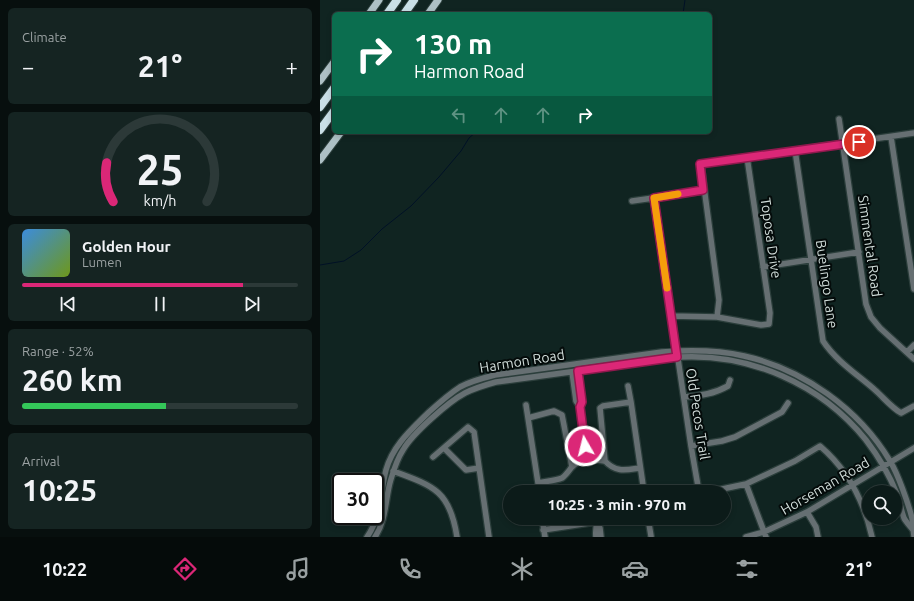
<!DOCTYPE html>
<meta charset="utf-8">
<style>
:root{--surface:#0c1b19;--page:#152422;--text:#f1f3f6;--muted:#9aa1a2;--line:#2c3938;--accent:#db2777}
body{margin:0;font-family:Ubuntu,sans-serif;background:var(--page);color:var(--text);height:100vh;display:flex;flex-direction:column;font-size:15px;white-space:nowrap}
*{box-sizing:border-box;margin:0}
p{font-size:13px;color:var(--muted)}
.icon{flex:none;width:22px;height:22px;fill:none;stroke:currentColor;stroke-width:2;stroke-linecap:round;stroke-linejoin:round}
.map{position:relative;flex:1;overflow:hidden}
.details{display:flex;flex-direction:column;gap:8px;padding:8px;background:#070f0e;width:320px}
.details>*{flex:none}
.guide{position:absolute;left:12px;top:12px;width:380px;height:122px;border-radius:6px;box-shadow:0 2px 6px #0003,0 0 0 1px var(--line);background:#0b6e4f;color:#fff;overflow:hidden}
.tools{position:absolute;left:542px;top:485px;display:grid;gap:8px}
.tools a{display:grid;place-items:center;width:40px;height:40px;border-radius:50%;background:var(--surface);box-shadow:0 2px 6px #0003,0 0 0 1px var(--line);font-size:20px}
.speed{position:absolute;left:12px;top:473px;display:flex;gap:8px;font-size:20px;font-weight:700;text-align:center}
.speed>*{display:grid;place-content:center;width:52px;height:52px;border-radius:50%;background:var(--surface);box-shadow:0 2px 6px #0003,0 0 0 1px var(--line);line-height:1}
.speed .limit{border:2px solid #111;border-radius:6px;background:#fff;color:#111}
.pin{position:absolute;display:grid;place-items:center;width:34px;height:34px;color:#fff;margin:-17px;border:2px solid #fff;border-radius:50%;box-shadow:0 1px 4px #0007}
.me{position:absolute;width:44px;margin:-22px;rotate:352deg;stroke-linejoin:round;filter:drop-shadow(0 0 3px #0008)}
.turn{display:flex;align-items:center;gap:14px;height:84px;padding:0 16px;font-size:18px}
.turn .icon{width:52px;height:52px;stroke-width:2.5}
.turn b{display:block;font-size:28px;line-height:34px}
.lanes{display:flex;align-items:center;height:38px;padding:0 16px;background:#0003;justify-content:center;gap:20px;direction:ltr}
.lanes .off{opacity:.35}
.big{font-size:30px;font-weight:700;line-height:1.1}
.details .card{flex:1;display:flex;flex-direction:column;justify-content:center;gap:6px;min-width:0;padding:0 14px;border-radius:6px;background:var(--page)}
.details .dial{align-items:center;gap:0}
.dial svg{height:104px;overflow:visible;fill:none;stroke:var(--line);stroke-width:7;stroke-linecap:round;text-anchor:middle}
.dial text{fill:var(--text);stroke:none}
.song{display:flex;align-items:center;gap:12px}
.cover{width:48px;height:48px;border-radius:6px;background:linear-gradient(135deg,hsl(210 70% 55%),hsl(80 70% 35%))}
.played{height:4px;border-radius:2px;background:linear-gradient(90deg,var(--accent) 80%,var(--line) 80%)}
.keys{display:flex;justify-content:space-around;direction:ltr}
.heat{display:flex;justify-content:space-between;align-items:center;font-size:22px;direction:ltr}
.charge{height:6px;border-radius:3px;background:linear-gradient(90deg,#34c759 52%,var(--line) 0)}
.trip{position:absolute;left:183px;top:485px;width:228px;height:40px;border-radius:20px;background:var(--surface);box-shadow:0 2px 6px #0003,0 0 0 1px var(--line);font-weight:700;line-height:40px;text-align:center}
.tab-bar{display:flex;height:64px;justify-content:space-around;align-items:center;background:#050b0a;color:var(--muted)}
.tab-bar .icon{width:28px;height:28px}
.tab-bar .selected{color:var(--accent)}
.tab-bar b{font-size:18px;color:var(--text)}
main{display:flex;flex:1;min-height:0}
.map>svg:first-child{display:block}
</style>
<main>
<section class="details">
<div class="card"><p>Climate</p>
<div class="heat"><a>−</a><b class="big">21°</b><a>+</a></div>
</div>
<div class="card dial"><svg viewBox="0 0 100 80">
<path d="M14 69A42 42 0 1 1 86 69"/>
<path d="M14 69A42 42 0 0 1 9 39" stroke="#db2777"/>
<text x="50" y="56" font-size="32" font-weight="700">25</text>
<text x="50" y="72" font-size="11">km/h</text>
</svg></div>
<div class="card">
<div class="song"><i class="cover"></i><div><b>Golden Hour</b><p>Lumen</p></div></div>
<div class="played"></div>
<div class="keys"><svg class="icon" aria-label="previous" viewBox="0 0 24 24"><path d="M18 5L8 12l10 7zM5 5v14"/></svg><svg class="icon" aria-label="pause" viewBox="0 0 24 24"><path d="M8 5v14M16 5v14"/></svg><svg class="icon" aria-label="next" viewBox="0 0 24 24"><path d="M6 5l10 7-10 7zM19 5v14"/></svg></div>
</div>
<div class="card"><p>Range · 52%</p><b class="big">260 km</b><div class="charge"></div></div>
<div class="card"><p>Arrival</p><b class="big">10:25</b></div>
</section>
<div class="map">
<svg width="594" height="537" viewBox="0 0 594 537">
<rect width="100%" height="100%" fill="#102421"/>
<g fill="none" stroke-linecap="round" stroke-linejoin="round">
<path stroke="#001126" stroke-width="1" d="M363 14 365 0
M0 265 24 261 41 250 62 229 91 206 119 177 141 151 149 138 156 132"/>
<g stroke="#2b3e3b" stroke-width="8">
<path id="minor" d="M519 119 546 304 551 317 560 328 594 359
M571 137 594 289
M475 150 503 341C516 361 538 375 555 390 564 398 571 407 581 413L594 406
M334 198 371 446 379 492
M312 201 383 191
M443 267 539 252
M351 316 397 317 441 325 449 324 450 313 427 157
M397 317 399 300 381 164 594 133
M587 352 594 345
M258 371 262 402 260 407
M252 372 256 401 260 407 267 459
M308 386 311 402
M364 397C380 396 394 394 408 386L410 380
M206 405 218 483
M208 418 234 411 242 415 252 467
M371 446 402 441 415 437 462 412 468 403
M124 448 146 470 159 468
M113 457 148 427 154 432 169 537
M285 461C296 473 306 470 320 468
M73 471C114 486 130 491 137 537
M426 484 446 537
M219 492 218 483C226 481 235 481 242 478 246 475 248 472 251 468 261 457 271 459 285 461L280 408 283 406 311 402 324 492
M388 492 426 484 475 461 500 446C528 470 544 501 552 537
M487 512 496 527 498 537
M222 518 225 537
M328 518 331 536
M277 526 280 528 281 537
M223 530 276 522
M47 537C61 517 60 493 66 470 73 445 92 429 109 412 119 403 129 394 140 387 151 381 163 378 175 375L342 352C369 350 398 350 424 356 483 369 539 409 570 461 578 474 588 503 592 518 593 524 593 530 594 536
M55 537C67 519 65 498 71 479 74 469 77 459 83 450 92 434 128 402 145 393 155 388 165 385 176 382 213 377 250 372 287 367 311 363 335 358 359 357 430 353 501 384 546 440 559 457 569 474 577 494 580 502 581 510 584 518 586 522 590 526 593 530
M276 537C275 531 277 527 276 522L301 518
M426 537 444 532 487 512 594 448"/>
</g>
<g stroke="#2b3e3b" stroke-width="9">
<path id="major" d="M49 14 59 0
M108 14 118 0
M0 81 14 62
M0 160 21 132"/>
</g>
<g stroke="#2b3e3b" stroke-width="10">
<path id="highway" d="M67 14 77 0
M84 14 94 0
M0 107 14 88
M0 130 14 111"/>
</g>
<use href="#minor" stroke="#666f72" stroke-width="5.5"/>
<use href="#major" stroke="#adc0c5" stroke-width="7"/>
<use href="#highway" stroke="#c9e0e7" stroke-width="8"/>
</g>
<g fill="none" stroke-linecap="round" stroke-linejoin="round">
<g stroke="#8e194d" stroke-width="10">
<path id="route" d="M265 446 260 407 262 402 258 371 357 357 334 198 383 190 380 164 539 142"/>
</g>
<use href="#route" stroke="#db2777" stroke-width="7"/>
<path stroke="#f59e0b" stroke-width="7" d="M347 288 334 198 358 194"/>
</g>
<g text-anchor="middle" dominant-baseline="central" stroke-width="4" stroke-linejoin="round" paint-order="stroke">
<g font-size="14" fill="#d0dcd9" stroke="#040b0a">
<text transform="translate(451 238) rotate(82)">Toposa Drive</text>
<text transform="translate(550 246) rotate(82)">Simmental Road</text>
<text transform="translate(507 284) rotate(82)">Buelingo Lane</text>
<text transform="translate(202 361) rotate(-9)">Harmon Road</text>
<text transform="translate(378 414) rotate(81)">Old Pecos Trail</text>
<text transform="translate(505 486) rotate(-30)">Horseman Road</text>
</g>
</g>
</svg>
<div class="tools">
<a><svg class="icon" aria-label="search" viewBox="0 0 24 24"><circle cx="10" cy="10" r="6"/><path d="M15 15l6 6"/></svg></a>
</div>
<div class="speed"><div class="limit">30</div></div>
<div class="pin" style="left:539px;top:142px;background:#d93025"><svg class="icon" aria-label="arrive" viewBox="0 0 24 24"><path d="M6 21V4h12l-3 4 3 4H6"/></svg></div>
<svg class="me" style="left:265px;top:446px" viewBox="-20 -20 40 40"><circle r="17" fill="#db2777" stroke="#fff" stroke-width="3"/><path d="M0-11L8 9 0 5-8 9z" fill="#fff"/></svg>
<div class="trip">10:25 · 3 min · 970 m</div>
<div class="guide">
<div class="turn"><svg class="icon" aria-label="right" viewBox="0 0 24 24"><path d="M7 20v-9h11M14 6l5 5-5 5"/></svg><div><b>130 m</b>Harmon Road</div></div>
<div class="lanes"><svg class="icon off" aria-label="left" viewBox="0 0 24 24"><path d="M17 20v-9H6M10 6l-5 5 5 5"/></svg><svg class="icon off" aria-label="ahead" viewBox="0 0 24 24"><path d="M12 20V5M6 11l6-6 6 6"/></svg><svg class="icon off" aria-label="ahead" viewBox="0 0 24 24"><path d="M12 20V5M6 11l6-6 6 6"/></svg><svg class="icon" aria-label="right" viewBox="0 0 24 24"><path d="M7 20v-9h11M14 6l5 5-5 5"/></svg></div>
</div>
</div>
</main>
<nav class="tab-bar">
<b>10:22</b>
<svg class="icon selected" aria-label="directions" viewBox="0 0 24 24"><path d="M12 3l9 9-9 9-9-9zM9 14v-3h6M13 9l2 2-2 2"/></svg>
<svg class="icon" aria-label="music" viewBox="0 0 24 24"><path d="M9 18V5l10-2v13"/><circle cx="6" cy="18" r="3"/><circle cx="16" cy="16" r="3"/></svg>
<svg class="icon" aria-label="phone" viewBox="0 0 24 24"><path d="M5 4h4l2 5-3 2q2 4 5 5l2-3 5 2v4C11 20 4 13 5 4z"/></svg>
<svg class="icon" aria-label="climate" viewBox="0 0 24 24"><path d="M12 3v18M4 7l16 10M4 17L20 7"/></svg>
<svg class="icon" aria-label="car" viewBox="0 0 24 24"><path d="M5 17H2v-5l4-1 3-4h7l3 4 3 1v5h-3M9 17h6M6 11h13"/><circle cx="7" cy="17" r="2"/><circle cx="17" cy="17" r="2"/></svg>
<svg class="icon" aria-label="filters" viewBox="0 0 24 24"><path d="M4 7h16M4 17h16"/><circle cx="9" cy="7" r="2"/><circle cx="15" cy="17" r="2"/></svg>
<b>21°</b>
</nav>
